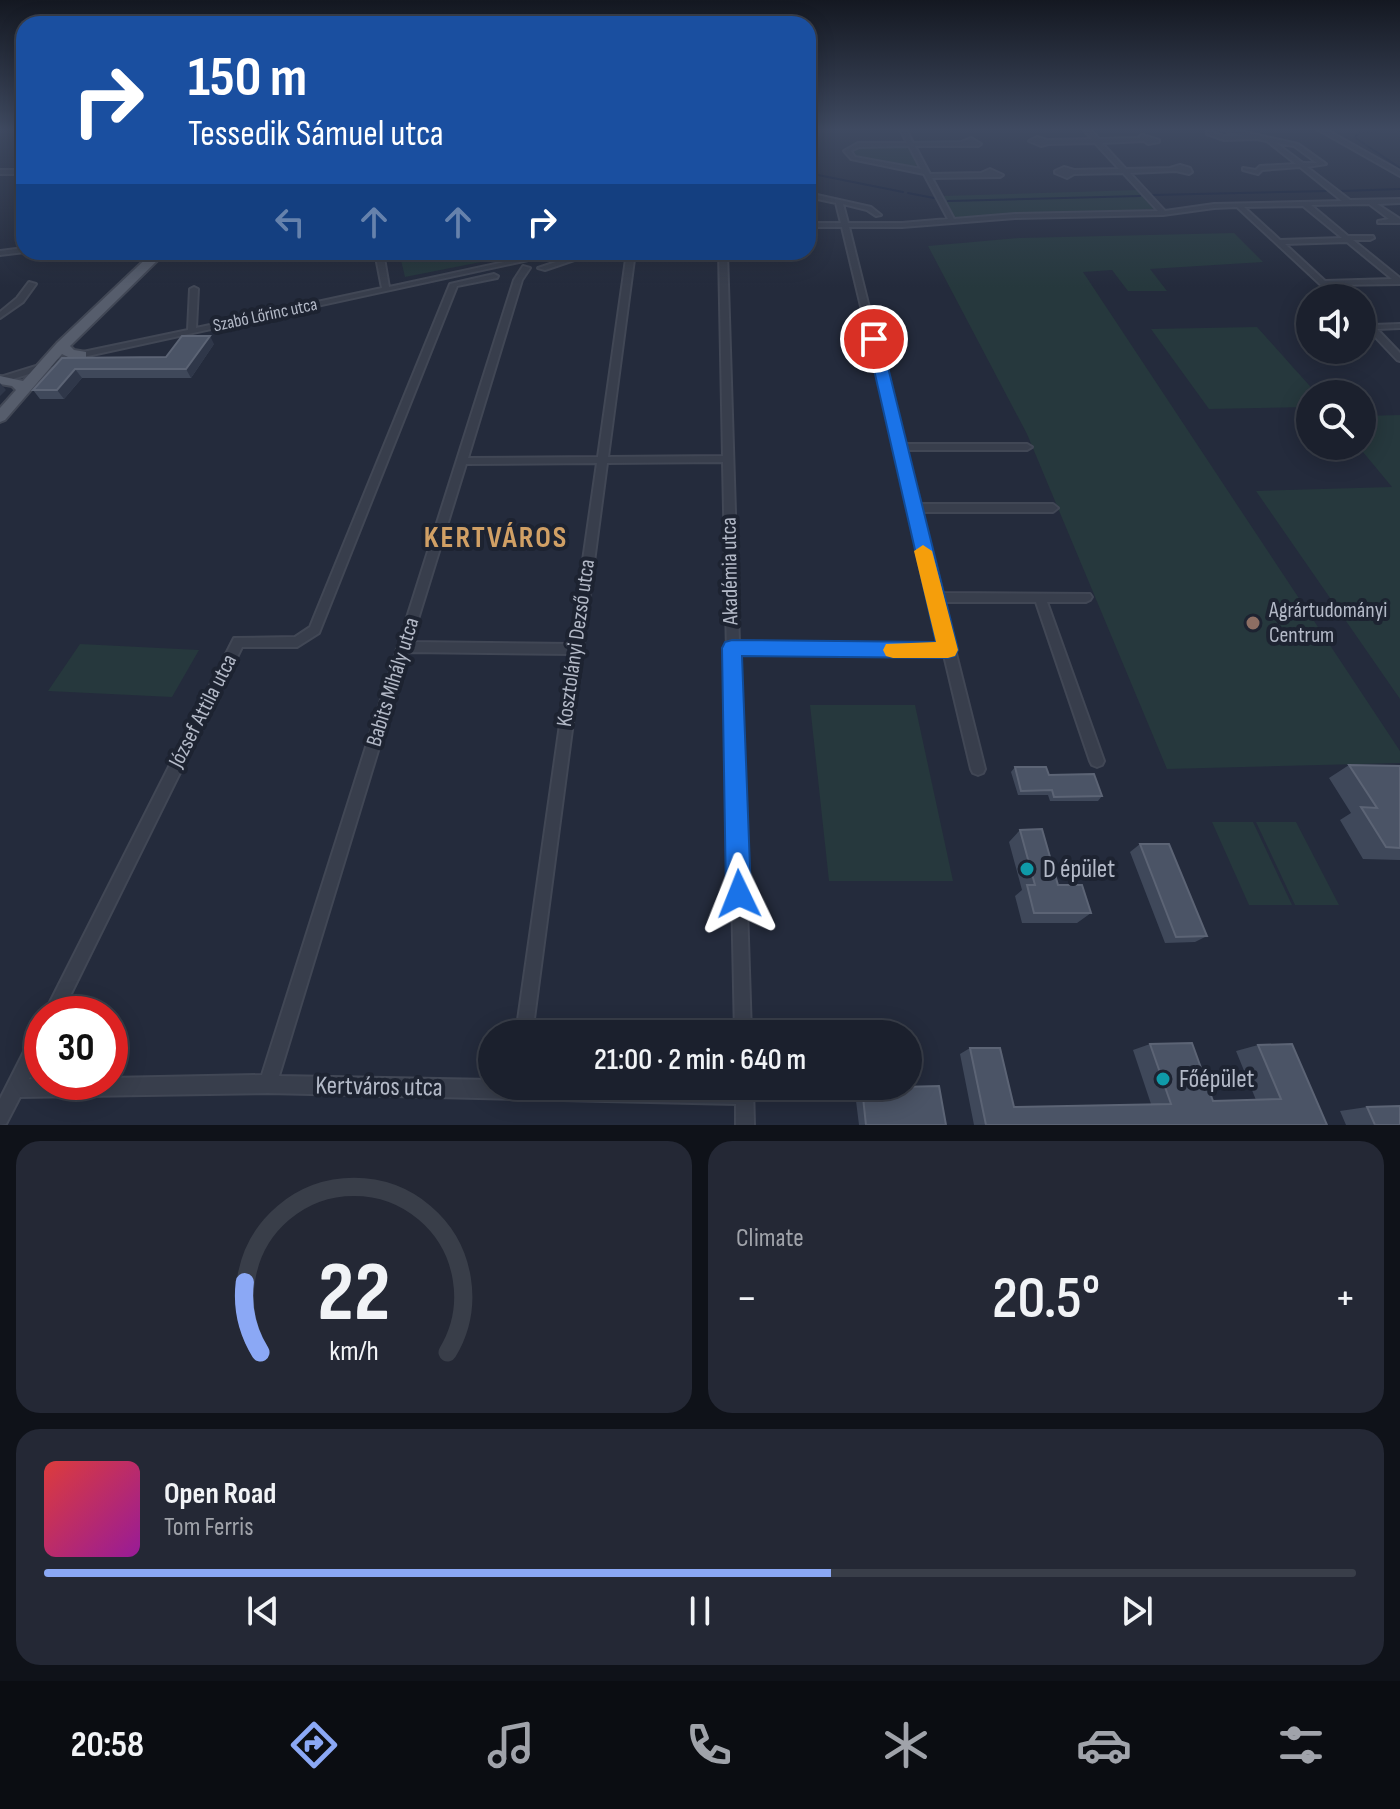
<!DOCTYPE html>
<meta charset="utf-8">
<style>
:root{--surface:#1b202d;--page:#242835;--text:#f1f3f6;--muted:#a0a3aa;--line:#393e49;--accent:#8ba8f5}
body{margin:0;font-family:"Sofia Sans Condensed",sans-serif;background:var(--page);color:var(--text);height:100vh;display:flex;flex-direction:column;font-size:30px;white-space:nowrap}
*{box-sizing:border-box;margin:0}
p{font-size:26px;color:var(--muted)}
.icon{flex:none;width:44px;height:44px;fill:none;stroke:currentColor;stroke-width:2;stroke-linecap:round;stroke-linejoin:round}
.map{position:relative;height:1125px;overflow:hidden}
.panel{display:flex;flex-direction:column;gap:16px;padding:16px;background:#0f1219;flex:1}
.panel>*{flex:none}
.banner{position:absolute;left:16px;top:16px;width:800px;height:244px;border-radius:24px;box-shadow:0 4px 20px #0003,0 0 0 2px var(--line);background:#1a4fa0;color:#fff;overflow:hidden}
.fabs{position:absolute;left:1296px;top:284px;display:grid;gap:16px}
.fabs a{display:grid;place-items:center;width:80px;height:80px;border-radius:50%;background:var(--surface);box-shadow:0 4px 20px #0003,0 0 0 2px var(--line);font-size:40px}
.speed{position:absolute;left:24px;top:996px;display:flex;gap:16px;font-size:40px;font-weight:700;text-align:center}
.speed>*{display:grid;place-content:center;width:104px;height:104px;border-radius:50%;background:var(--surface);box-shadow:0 4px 20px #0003,0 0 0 2px var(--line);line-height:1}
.speed .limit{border:12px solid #d22;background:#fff;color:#111}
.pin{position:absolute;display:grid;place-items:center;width:68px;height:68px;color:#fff;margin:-34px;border:4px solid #fff;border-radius:50%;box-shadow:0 2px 8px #0007}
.me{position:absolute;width:88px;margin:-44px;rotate:358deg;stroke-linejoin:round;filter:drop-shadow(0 0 6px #0008)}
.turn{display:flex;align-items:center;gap:28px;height:168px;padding:0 40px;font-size:36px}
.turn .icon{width:104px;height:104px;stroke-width:2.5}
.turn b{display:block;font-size:56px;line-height:68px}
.lanes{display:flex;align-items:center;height:76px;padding:0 40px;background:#0003;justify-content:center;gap:40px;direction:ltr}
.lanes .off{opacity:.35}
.big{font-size:60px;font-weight:600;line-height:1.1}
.panel .tile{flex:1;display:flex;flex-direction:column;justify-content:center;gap:12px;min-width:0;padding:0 28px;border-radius:24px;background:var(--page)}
.panel .dial{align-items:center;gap:0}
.dial svg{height:208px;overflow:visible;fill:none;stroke:var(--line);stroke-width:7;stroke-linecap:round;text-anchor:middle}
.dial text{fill:var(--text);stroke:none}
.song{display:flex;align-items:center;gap:24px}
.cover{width:96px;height:96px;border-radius:12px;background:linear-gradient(135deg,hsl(0 70% 55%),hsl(300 70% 35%))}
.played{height:8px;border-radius:4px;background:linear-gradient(90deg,var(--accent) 60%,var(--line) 60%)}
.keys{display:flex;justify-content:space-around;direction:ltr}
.heat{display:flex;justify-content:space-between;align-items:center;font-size:44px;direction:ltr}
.panel .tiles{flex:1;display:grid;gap:16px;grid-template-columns:1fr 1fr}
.tile:last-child{grid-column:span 2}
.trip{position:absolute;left:478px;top:1020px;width:444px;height:80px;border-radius:40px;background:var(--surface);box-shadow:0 4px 20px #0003,0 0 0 2px var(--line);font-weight:600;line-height:80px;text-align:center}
.tabs{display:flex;height:128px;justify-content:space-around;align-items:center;background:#0b0d12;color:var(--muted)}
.tabs .icon{width:56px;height:56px}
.tabs .current{color:var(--accent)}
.tabs b{font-size:36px;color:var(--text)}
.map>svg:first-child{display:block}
</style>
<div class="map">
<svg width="1400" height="1125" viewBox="0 0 1400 1125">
<rect width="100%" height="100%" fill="#242b3c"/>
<path fill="#26383d" d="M857 147H904L910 150 918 165 913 168 856 158 851 150Z
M1138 190 1156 209 960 219 953 216 942 196Z
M1234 233 1263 262 1150 269 1167 291H1128L1112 270 1083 272 1400 751V763L1167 769 1027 434 928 246 1019 238Z
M399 252H532L405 277Z
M1257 327 1317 394H1310V407L1209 409 1151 329Z
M1400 415V699L1256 491 1392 487 1358 446H1362V416Z
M80 644 199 650 172 697 48 691Z
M810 705H915L953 881H829Z
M1212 822H1253L1292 905H1249Z
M1256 822H1296L1339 905H1295Z"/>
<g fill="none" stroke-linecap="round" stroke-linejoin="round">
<path stroke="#172139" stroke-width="2" d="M1375 133H1359L1354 137 1400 168
M808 173 903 192
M1341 191 1400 189
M908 193 934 198
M1153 195 1326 191
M948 201 1140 196"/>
<g stroke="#414755" stroke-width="4">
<path id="minor" d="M900 129H906L913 143 961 142 971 138 981 144 978 146H915L930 174 981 173 990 169 1003 175 1000 177 932 178 954 219 1015 214 1158 211 1123 173 1074 174 1067 178 1055 173V171L1064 167 1074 170 1119 169 1095 143 1048 144 1041 146 1029 141 1037 137 1047 140 1092 139 1083 129H1090L1099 139 1140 138 1139 137 1142 135 1159 140V142L1148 144 1144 141 1102 143 1126 169 1170 168 1180 165 1190 168 1192 172 1189 174 1176 171 1130 173 1165 211 1214 204 1342 201 1300 167 1262 170 1258 174 1243 170V168L1256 170 1260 166 1296 164 1267 141 1257 139 1224 140 1207 134V129H1213L1212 132 1224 136H1243L1219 129H1231L1298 144 1326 164 1307 167 1350 200 1400 199V203L1377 204 1400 219V223H1378V221L1389 219 1369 204 1311 205 1348 236H1373L1374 238 1370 240H1353L1400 278V284L1330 285 1344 298H1335L1237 207 1214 208 1163 215 1015 218 902 227H849L903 444H1027L1032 447 1027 450H905L918 504H1053L1058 508 1053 512H920L941 593 1090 594 1092 597 1090 600 1086 602H1047L1104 761 1102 765 1097 767 1092 765 1090 761 1036 602H943L985 769 983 773 978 775 973 773 971 769 944 655 739 653 751 1034H735L723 462 607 463 532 1034H516L570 654 408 652 279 1076 492 1080V1086H753L754 1125H736V1104L268 1093 20 1097 6 1124 0 1125V1099L36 1028 42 1026V1052L29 1079H42V1082H110V1078L262 1075 514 280 523 266 530 268 522 280 468 458 598 457 627 252H635L608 457 723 456 719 252H727L739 643 942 645 842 227H808V223H841L836 203 808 197V193L871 207 881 215 876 216 867 210 843 204 848 223H902L948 219 924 174 851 159 844 151 858 143H907ZM1276 143 1294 146 1317 163H1303ZM909 146 921 169 855 157 851 151 859 147ZM1303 206 1342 238 1280 240 1244 207ZM1347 242 1392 279 1325 281 1285 244ZM597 463 571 644 411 642 466 464Z
M1317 129H1325L1400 171V176Z
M0 170H24V174H0Z
M24 248 25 252 0 255V251Z
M375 252H383L389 287 551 252H565L83 357 0 383V377L78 353 188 330 190 289 194 287 198 289 196 328 382 288Z
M586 252H598L545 270 538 268Z
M494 274 498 276 497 278 457 286 319 633 297 647H242L61 1014H44L234 638 295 637 310 627 450 284Z
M29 282 36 284 23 302 0 318V312L17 298Z
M1362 316 1373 325 1400 324V328L1377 329 1400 353V361L1397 360 1362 323Z"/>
</g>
<g stroke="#414755" stroke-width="4">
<path id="primary" d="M153 252H166L70 346 74 350 86 352V358H70L62 354 5 420 0 422V408L16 390 12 386 0 384V376L23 381 57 343Z"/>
</g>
<use href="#minor" fill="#383e4c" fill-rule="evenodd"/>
<use href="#primary" fill="#565d6c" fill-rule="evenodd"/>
</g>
<path fill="#3f485a" d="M214 344 191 378H82L64 399H40L33 390 62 358 166 357Z
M1349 765 1400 766V860L1363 859 1340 820 1351 813 1329 778Z
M1015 767 1049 775 1102 796 1098 801H1050L1048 795H1018L1011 772Z
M1020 830 1058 885 1091 913 1077 923H1022L1015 896 1022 890 1009 842Z
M1140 844 1207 936 1195 942 1165 943 1130 852Z
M1150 1044 1213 1101 1256 1100 1236 1051 1258 1045 1327 1125H974L960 1054 970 1048 1014 1107 1151 1104 1133 1050Z
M862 1088 946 1125H859L855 1093Z
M1367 1107 1400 1125H1346L1340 1111Z"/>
<path fill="#2f3749" d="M210 336 214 344 191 378 186 369Z
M75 369 82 378 64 399 57 390Z
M0 383 6 390 0 396Z"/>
<path fill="#4b5466" stroke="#5c6475" stroke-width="2" d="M182 336H210L186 369H75L57 390H33L62 358 166 357Z
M1349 765 1400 766V848L1386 847 1361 807 1377 808Z
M1015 767H1046L1049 775 1094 774 1102 796 1054 797 1052 790 1021 791Z
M1042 829 1058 885H1082L1091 913H1034L1027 885H1035L1020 830Z
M1140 844H1169L1207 936 1176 937Z
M1192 1043 1213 1101 1281 1099 1258 1045 1292 1044 1327 1125H986L970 1048H1000L1014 1107 1171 1104 1150 1044Z
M939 1086 946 1125H866L862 1088Z
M1400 1106V1125H1375L1367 1107Z"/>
<linearGradient id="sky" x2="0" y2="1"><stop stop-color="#141821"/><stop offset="0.45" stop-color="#3f4a61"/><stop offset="1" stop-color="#3f4a61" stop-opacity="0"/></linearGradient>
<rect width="1400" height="287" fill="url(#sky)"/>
<path fill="#1a73e8" stroke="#114b97" stroke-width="2" d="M874 335 881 339 958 650 955 656 948 658 742 656 751 894 748 903 739 906 730 903 726 894 722 648 725 642 732 640 936 642 867 339Z"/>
<path fill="#f59e0b" d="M923 545 932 551 958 650 955 656 948 658H893L886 656 883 650 886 644 936 642 914 551Z"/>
<circle fill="#8d6e63" stroke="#1d2331" stroke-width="3" cx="1253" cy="623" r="8"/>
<g fill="#0f9aa8" stroke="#1d2331" stroke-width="3">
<circle cx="1027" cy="869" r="8"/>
<circle cx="1163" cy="1079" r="8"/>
</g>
<g text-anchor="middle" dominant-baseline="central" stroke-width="8" stroke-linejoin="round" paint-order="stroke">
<g font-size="18" fill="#b3b9c7" stroke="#1d2331">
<text transform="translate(265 315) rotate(-12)">Szabó Lőrinc utca</text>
</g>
<g font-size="22" fill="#b3b9c7" stroke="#1d2331">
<text transform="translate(730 571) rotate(-91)">Akadémia utca</text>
<text transform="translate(576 643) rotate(-82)">Kosztolányi Dezső utca</text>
<text transform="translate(393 682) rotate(-73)">Babits Mihály utca</text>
<text transform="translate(203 711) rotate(-63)">József Attila utca</text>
</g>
<g font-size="22" fill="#b3b9c7" stroke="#1d2331" text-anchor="start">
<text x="1269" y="610">Agrártudományi<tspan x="1269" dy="25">Centrum</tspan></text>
</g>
<g font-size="26" fill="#b3b9c7" stroke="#1d2331" text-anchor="start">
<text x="1043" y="869">D épület</text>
<text x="1179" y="1079">Főépület</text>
</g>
<g font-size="26" fill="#b3b9c7" stroke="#1d2331">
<text transform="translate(379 1087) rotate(1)">Kertváros utca</text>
</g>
<g font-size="30" font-weight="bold" letter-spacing="2" fill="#d1a065" stroke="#1d2331">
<text x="496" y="538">KERTVÁROS</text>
</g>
</g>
</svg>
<div class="fabs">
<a><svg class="icon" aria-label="sound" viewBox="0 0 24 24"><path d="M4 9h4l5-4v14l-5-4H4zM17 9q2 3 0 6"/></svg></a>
<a><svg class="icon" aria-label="search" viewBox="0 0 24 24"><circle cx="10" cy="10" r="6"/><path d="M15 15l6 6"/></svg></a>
</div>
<div class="speed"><div class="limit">30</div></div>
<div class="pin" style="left:874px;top:339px;background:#d93025"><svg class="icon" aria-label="arrive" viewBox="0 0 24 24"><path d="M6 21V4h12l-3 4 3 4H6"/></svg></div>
<svg class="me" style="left:739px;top:894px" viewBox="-20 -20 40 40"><path d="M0-17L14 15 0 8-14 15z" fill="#1a73e8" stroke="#fff" stroke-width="4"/></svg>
<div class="trip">21:00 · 2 min · 640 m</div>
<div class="banner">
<div class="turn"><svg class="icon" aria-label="right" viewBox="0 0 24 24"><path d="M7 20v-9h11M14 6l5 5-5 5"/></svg><div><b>150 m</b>Tessedik Sámuel utca</div></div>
<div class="lanes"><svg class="icon off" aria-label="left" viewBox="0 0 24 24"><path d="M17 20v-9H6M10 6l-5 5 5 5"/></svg><svg class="icon off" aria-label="ahead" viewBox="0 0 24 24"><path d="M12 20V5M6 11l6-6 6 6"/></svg><svg class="icon off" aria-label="ahead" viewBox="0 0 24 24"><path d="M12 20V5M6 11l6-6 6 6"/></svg><svg class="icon" aria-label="right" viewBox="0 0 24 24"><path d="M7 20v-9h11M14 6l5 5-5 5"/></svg></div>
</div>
</div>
<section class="panel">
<div class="tiles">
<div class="tile dial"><svg viewBox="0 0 100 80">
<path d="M14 69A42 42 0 1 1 86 69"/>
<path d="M14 69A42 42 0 0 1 8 42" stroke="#8ba8f5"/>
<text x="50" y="56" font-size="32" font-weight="700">22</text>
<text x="50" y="72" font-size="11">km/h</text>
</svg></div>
<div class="tile"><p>Climate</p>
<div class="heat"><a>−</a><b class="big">20.5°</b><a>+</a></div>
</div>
<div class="tile">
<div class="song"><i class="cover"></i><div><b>Open Road</b><p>Tom Ferris</p></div></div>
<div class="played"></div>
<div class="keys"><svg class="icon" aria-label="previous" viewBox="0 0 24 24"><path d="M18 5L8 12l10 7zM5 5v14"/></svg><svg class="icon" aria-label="pause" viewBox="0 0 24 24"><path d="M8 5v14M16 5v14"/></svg><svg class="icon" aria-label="next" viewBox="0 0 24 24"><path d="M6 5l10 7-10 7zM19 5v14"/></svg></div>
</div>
</div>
</section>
<nav class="tabs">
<b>20:58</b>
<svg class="icon current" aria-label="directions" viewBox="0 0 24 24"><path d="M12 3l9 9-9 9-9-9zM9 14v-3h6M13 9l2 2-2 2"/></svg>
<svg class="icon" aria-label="music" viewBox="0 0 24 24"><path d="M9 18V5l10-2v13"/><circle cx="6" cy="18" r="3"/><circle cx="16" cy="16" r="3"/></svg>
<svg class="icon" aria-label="phone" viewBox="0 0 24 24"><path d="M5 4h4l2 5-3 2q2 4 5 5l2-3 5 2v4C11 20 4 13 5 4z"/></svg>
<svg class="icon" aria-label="climate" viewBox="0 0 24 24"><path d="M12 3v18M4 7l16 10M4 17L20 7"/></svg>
<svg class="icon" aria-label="car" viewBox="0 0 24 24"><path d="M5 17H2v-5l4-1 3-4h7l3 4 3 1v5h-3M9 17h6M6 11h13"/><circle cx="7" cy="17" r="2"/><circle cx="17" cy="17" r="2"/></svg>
<svg class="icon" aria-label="filters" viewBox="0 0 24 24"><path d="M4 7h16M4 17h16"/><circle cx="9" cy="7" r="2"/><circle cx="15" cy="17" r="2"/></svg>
</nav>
